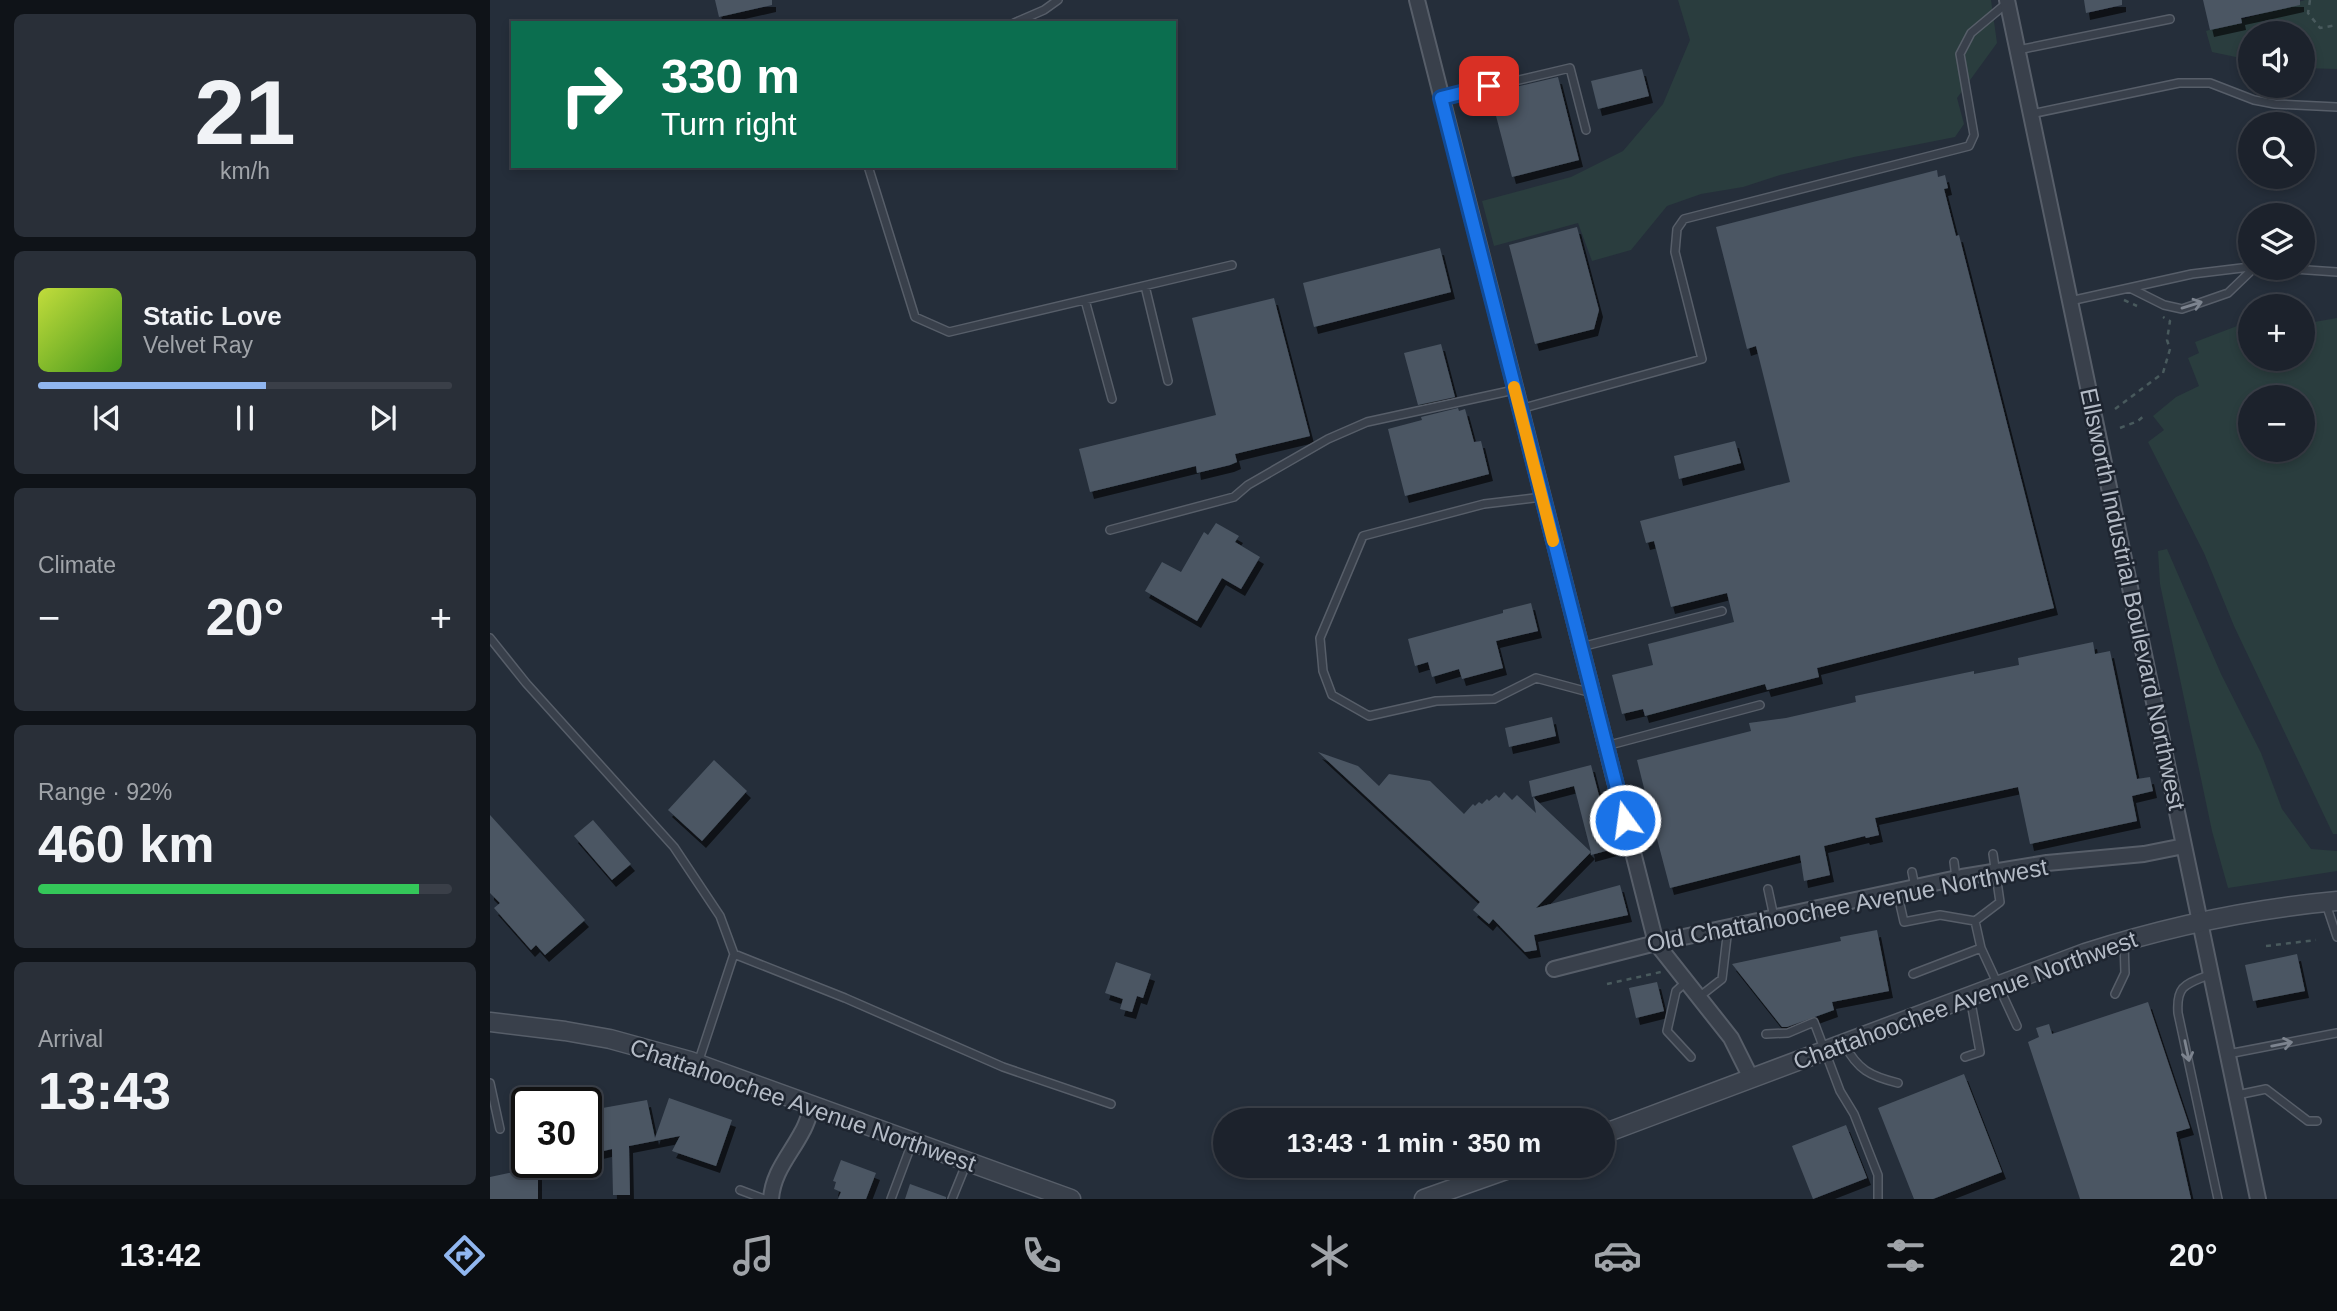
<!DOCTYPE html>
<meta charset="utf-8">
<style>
:root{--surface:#1c222c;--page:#292f38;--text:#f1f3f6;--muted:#a0a4a9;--line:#3a3f48;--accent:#90b6ef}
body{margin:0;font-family:Helvetica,sans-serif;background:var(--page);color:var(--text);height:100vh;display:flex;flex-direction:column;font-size:26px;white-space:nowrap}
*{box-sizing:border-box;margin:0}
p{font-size:23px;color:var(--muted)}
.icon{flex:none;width:38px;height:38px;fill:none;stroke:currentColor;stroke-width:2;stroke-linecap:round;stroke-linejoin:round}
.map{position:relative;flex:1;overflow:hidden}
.panel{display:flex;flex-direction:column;gap:14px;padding:14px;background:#0f1318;width:490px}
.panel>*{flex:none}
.guide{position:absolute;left:21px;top:21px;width:665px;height:147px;border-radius:0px;box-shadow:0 4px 10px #0003,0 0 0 2px var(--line);background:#0b6e4f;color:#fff;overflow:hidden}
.tools{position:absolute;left:1748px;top:21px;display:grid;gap:14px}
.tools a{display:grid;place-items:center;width:77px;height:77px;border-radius:50%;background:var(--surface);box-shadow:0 4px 10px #0003,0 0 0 2px var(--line);font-size:35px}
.speed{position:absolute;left:21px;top:1087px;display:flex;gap:14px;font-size:35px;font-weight:700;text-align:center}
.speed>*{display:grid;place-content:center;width:91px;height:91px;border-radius:50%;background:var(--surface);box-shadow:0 4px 10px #0003,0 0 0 2px var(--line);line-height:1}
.speed .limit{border:4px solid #111;border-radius:10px;background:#fff;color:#111}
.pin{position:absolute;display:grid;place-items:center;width:60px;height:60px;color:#fff;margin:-30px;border-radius:14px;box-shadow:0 4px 10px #0006}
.me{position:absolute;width:77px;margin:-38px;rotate:346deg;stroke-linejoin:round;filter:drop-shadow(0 0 5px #0008)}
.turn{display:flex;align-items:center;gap:24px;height:147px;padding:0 35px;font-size:32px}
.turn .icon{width:91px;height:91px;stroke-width:2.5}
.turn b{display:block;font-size:49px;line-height:60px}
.big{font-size:52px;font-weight:700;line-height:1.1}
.panel .tile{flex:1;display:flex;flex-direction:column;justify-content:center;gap:10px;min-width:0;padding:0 24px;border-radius:10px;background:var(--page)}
.panel .dial{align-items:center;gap:0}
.dial b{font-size:91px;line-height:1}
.song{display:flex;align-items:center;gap:21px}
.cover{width:84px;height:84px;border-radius:10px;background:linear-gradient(135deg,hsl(70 70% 55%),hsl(100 70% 35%))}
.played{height:7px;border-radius:4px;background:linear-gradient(90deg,var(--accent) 55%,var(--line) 55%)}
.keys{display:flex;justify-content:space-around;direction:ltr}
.heat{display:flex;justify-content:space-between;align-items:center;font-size:38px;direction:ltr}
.charge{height:10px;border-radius:5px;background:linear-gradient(90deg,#34c759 92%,var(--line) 0)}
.trip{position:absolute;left:723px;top:1108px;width:402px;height:70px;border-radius:35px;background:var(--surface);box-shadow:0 4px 10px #0003,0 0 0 2px var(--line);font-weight:700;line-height:70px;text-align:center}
.tab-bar{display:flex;height:112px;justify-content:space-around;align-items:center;background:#0b0e12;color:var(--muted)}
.tab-bar .icon{width:49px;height:49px}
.tab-bar .selected{color:var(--accent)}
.tab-bar b{font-size:32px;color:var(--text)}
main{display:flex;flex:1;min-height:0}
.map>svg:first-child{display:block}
</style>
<main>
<section class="panel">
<div class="tile dial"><b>21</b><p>km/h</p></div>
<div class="tile">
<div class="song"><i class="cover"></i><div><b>Static Love</b><p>Velvet Ray</p></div></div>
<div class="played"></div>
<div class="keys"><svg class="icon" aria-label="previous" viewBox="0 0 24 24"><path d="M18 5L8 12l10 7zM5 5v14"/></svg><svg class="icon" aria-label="pause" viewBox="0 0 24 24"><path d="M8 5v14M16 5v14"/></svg><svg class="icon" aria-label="next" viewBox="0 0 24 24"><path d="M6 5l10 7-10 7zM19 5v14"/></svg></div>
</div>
<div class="tile"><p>Climate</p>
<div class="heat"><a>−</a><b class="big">20°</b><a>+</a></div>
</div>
<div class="tile"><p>Range · 92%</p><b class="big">460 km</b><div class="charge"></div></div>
<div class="tile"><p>Arrival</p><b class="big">13:43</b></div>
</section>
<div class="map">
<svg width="1847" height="1199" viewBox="0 0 1847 1199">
<defs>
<filter id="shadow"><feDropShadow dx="4" dy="7" stdDeviation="0" flood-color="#0009"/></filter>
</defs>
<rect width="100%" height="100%" fill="#252e3a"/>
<path fill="#2a3d3e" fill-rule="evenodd" d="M1188 0H1501L1507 43 1467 98 1474 124 1465 137 1364 157 1290 175 1253 187 1211 194 1177 206 1141 250 1102 261 1088 223 1004 246 992 201 1081 177 1133 151 1173 104 1200 40Z
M1815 0H1847V69L1813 68V33H1760V60L1722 52 1716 31Z
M1847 318V834H1843L1744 626 1714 553 1658 442 1674 430 1663 416 1686 397 1709 386 1698 358 1709 353 1705 342 1755 323 1760 330V359H1813V324ZM1760 397H1813V450H1760Z
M1677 549 1731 674 1771 753 1792 809 1821 849 1847 851V871L1738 888 1722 831 1670 584 1668 551Z"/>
<path fill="#4b5663" filter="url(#shadow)" d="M225 0H282V5L229 17Z
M1594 0H1632V5L1596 13Z
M1713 0H1810V5L1751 18 1752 23 1720 30Z
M1152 69 1159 96 1108 109 1101 81Z
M1068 77 1089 160 1022 177 1000 93Z
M1447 170 1448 177 1455 175 1458 188 1454 189 1466 236 1469 235 1564 608 1327 668 1329 677 1277 690 1275 684 1155 716 1153 709 1132 714 1122 675 1163 665 1158 644 1244 622 1237 593 1181 607 1164 541 1156 543 1150 521 1300 482 1266 346 1257 349 1226 227Z
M1087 227 1109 310 1104 329 1045 344 1019 245Z
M950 248 961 292 824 327 813 283Z
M784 298 820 436 745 454 747 462 740 465 707 473 706 466 600 492 589 449 726 415 702 318Z
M951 344 965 397 928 405 914 353Z
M968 408 969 411 975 409 984 442 991 441 999 474 915 496 898 429 932 420 931 417Z
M1245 441 1251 463 1189 479 1184 456Z
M726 523 749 536 745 542 770 557 751 589 732 578 707 621 655 591 672 562 691 572 714 532 718 535Z
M1041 603 1048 631 1006 641 1013 668 972 679 969 669 942 677 938 662 925 666 918 639 1013 613V610Z
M1603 642 1605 654 1620 651 1647 779 1660 777 1663 791 1642 796 1647 821 1540 844 1528 787 1385 818 1389 835 1376 838 1375 836 1334 846 1340 875 1314 881 1310 855 1180 888 1161 816 1156 817 1150 793 1155 792 1147 760 1261 731 1259 723 1296 718 1366 702 1365 696 1484 671V674L1529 665 1528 658Z
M1062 717 1066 736 1019 747 1015 728Z
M828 752 868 766 889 786 899 774 940 781 974 814 983 804 985 806 989 802 992 804 997 799 999 801 1006 795 1009 798 1014 792 1022 800 1027 795 1046 813 1043 797 1101 852 1084 786 1042 797 1039 781 1101 765 1123 849 1101 855V852L1046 908 1130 885 1138 915 1044 935 1047 950 1035 952 1003 919 999 924 983 910 990 902Z
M224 760 257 791 212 841 178 810Z
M0 815 95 920 55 955 46 945 41 950 4 908 10 903 0 893Z
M103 820 141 864 122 880 84 836Z
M1387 930 1399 991 1342 1002 1344 1010 1297 1027H1292L1242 964 1351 941 1350 937Z
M1807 954 1815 991 1763 1001 1755 965Z
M626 962 661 974 653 998 647 996 642 1012 630 1009 633 999 615 993Z
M1167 982 1174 1011 1146 1018 1139 988Z
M1658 1002 1700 1128 1686 1132 1701 1199H1590L1538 1042 1549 1037 1546 1028 1559 1024 1562 1034Z
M1474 1074 1512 1172 1443 1199H1424L1388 1108Z
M179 1098 242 1120 226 1166 182 1151 190 1136 139 1146 140 1195H123L122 1149 96 1155V1111L157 1100 165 1138Z
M1356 1125 1377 1178 1323 1199 1302 1146Z
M351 1160 386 1173 376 1199H348L351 1192 344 1189 346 1182 343 1181Z
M48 1167V1199H0V1177Z
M420 1184 456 1197V1199H415Z"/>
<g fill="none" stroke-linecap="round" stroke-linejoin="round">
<g stroke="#575e69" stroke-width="10">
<path id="service" d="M524 23 554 10 568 0
M1528 50 1680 19
M952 98 1080 68 1096 130
M1541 114 1689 83H1720L1764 100 1785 104 1847 107
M378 166 425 317 459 332 742 265
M1788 268 1847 272
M655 286 678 381
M1640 288 1674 305 1692 309 1738 293 1764 268
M595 300 622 399
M1580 301 1702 274 1760 267
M1030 409 1212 359 1185 252 1187 229 1194 219 1479 146 1484 135 1470 54 1481 33 1517 3
M1052 497 994 504 873 536 830 638 833 671 842 695 879 716 946 701 1004 699 1046 678 1102 693
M620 530 744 497 758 485 838 439 877 422 1024 390
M0 638 36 683 184 847 230 916 244 954 208 1063
M1091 647 1232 611
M1116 746 1270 705
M1503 854 1510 902 1485 921 1491 948 1527 1026
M1464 862 1466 878
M1422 872 1425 887
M1278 889 1284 917
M1407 891 1414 922 1450 915 1485 921
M1836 904 1847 937
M244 954 355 998 513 1067 621 1104
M1423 974 1491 948
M1721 974C1697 984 1686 984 1688 1013L1728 1199
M1196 982 1186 991 1177 1031 1201 1057
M1625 994 1635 973 1634 941
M1209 997 1232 979 1238 928
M1276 1034 1298 1033 1324 1022 1350 1091 1364 1114 1388 1175V1199
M1354 1044C1368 1070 1380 1076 1408 1083
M1738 1054 1847 1033
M1475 1057 1490 1052 1480 997
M0 1083 10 1129
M1747 1095 1776 1089 1818 1121H1827
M250 1190 274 1199
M401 1199 422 1143
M462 1199 477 1162"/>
</g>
<g stroke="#575e69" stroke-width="18">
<path id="minor" d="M927 0 1166 943 1241 1038 1261 1078
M1517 0 1768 1199
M1064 969 1166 943 1472 877 1557 863 1654 854 1694 846
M281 1199C283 1172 300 1155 312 1132 317 1124 319 1114 323 1105"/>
</g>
<g stroke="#575e69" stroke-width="21">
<path id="tertiary" d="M0 1022 75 1031 120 1039 200 1061 581 1199
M1113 1134 1595 953C1679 926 1759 909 1847 901
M934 1199 1027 1166"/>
</g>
<path stroke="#495a5d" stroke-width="2.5" stroke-dasharray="5 5" stroke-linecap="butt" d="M1820 0 1818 13 1830 28 1847 25
M1634 300 1647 306
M1625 409 1673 373 1680 349 1677 340 1680 321 1673 317
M1630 428 1648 421 1656 414
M1776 946 1826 940
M1117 984 1171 972"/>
<use href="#service" stroke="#39404b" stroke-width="7"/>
<use href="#minor" stroke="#39404b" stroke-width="14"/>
<use href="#tertiary" stroke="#39404b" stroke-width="18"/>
</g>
<defs><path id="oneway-shaft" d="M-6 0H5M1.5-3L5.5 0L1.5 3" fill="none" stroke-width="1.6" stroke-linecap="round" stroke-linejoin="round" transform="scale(1.75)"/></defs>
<g stroke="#7d848f">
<use href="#oneway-shaft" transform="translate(1702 305) rotate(-17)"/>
<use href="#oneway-shaft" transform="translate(1792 1044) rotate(-11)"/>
<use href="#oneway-shaft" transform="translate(1697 1051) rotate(78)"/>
</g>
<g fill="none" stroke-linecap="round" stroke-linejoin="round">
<g stroke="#114b97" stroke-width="18">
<path id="route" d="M999 86 951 98 1135 820"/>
</g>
<use href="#route" stroke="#1a73e8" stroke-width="12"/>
<path stroke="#f59e0b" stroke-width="12" d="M1024 387 1063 541"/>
</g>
<g text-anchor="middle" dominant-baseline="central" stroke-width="5" stroke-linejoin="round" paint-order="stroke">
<g font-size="24" fill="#b4bbc6" stroke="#1e2530">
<text transform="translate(1643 599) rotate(78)">Ellsworth Industrial Boulevard Northwest</text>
<text transform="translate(1357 905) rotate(-11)">Old Chattahoochee Avenue Northwest</text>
<text transform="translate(1475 1000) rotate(-20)">Chattahoochee Avenue Northwest</text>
<text transform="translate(313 1105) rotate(19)">Chattahoochee Avenue Northwest</text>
</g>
</g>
</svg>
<div class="tools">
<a><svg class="icon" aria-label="sound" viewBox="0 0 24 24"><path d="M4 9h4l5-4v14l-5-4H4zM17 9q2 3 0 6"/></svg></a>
<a><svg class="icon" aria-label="search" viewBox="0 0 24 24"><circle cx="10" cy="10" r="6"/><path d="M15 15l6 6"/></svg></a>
<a><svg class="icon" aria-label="layers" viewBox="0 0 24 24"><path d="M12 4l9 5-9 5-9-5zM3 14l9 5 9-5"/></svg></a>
<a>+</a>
<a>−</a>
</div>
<div class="speed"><div class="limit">30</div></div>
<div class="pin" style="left:999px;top:86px;background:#d93025"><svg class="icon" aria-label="arrive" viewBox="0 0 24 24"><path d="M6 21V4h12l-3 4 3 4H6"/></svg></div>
<svg class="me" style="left:1135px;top:820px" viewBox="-20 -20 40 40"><circle r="17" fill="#1a73e8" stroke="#fff" stroke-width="3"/><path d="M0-11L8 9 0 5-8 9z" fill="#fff"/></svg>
<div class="trip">13:43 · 1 min · 350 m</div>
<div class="guide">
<div class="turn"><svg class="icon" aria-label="right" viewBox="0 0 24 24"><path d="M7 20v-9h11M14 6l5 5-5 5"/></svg><div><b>330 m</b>Turn right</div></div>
</div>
</div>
</main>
<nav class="tab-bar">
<b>13:42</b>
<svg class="icon selected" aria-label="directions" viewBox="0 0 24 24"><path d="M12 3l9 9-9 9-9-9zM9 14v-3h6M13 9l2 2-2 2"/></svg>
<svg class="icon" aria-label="music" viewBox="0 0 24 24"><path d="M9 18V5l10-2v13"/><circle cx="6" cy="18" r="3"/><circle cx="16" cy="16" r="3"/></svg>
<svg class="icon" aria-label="phone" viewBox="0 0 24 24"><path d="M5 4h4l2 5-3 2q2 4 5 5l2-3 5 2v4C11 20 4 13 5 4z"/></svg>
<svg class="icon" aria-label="climate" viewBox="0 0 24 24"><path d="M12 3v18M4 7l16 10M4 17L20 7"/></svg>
<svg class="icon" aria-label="car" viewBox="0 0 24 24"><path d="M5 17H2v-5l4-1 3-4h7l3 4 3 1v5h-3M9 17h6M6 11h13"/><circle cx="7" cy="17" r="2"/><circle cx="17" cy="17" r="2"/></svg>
<svg class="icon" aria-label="filters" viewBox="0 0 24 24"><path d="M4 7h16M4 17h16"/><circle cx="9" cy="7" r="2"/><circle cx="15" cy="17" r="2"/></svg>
<b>20°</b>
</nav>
